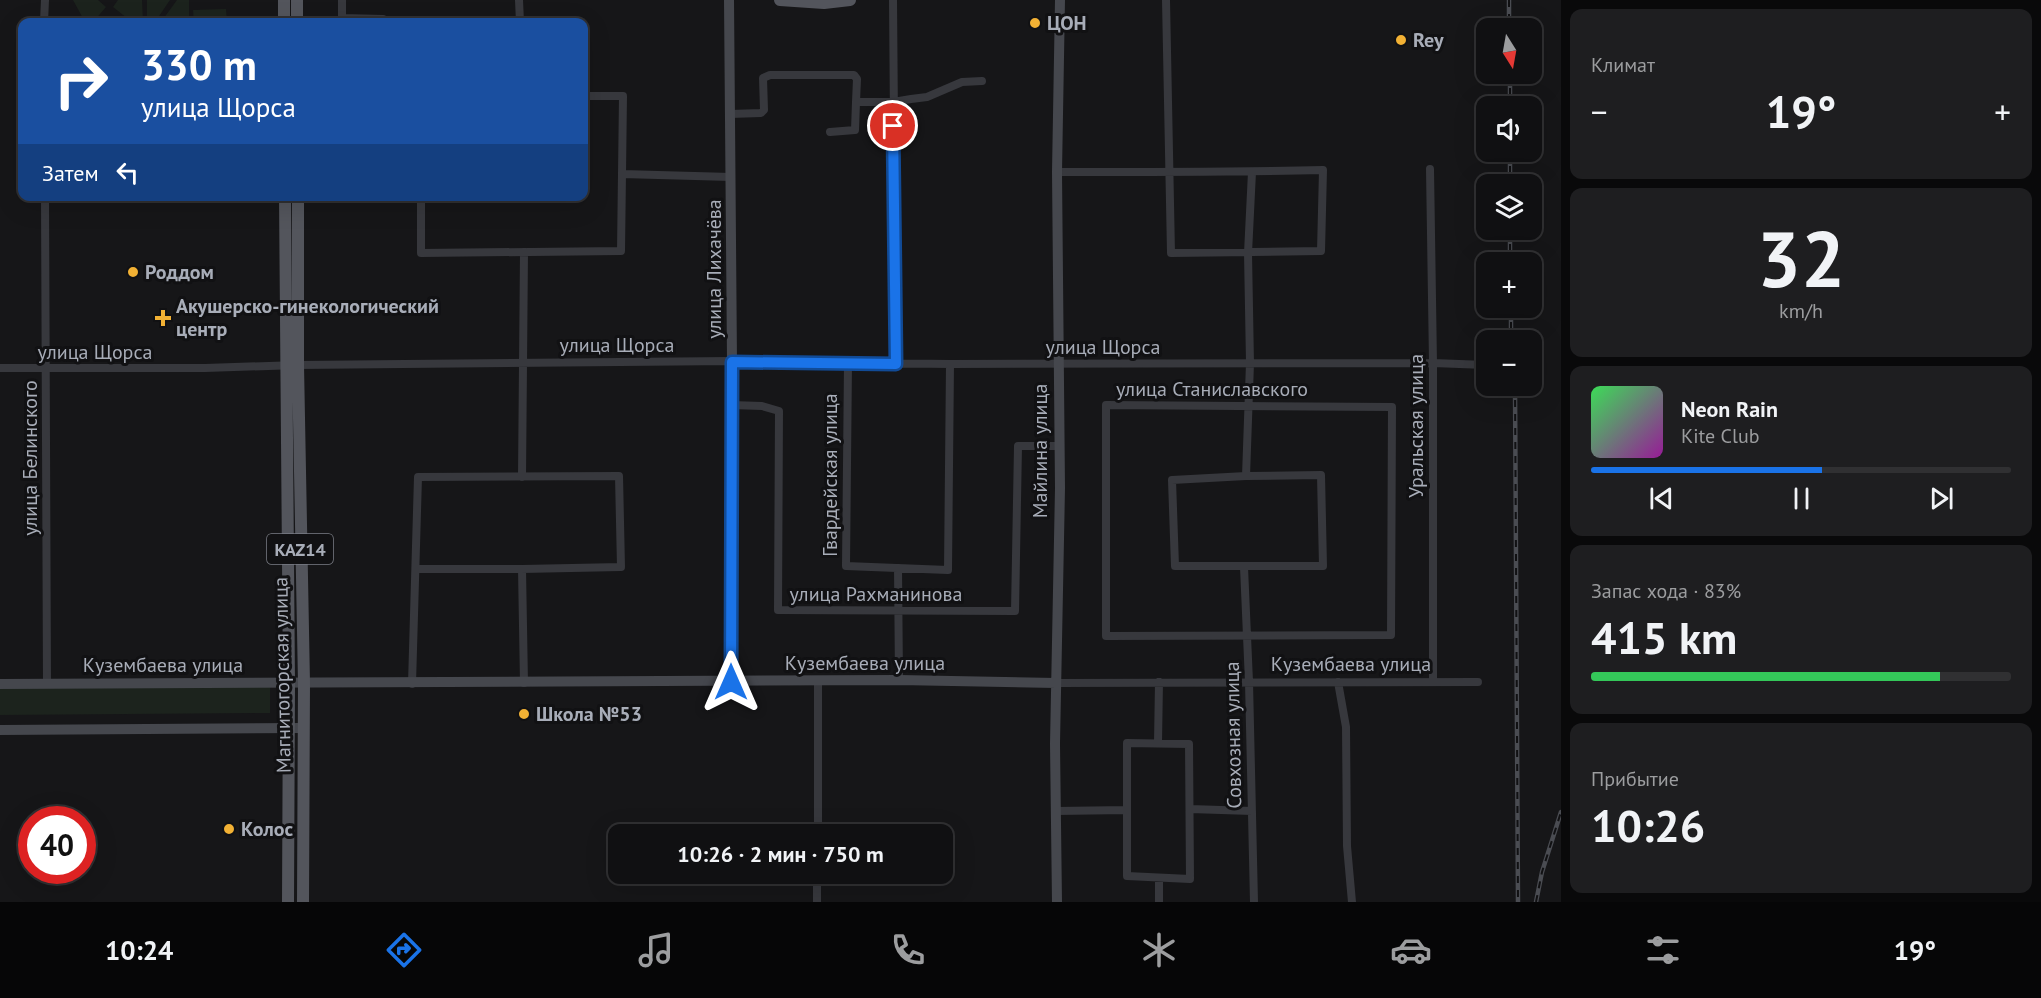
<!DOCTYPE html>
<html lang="ru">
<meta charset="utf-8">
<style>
:root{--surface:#101012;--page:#1e1e20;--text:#f1f3f6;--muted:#9c9d9f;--line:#303032;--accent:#1a73e8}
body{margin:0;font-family:"PT Sans",sans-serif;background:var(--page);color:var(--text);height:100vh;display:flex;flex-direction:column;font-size:22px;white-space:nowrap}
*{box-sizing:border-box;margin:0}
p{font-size:20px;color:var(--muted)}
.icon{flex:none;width:33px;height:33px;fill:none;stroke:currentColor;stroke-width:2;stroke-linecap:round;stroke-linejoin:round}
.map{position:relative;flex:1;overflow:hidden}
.sheet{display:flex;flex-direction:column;gap:9px;padding:9px;background:#09090a;width:480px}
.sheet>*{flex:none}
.guide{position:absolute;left:18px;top:18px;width:570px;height:183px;border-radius:12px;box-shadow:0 6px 24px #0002,0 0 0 2px var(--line);background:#1a4fa0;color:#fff;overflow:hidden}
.needle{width:39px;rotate:169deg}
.fabs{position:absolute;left:1476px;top:18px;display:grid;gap:12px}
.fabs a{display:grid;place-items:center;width:66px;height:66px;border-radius:12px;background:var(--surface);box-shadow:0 6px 24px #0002,0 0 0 2px var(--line);font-size:30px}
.speed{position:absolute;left:18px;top:806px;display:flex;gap:12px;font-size:30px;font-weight:700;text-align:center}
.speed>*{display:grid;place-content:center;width:78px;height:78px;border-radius:50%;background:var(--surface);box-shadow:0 6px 24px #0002,0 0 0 2px var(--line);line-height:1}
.speed .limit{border:9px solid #d22;background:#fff;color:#111}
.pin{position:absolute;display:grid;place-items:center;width:51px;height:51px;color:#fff;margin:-26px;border:3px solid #fff;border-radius:50%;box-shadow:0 2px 6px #0007}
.me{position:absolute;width:66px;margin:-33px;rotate:0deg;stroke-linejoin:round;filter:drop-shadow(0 0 4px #0008)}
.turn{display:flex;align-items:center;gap:21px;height:126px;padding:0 24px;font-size:27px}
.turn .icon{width:78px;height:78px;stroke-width:2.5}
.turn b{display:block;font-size:42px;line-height:51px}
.then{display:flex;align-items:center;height:57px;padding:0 24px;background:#0003;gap:12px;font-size:22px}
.big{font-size:45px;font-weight:700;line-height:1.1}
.sheet .widget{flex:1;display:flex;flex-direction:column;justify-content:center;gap:9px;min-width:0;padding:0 21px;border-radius:12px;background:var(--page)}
.sheet .dial{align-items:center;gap:0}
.dial b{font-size:78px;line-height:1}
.song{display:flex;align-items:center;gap:18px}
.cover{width:72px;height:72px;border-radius:9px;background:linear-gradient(135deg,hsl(130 70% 55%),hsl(300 70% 35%))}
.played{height:6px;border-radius:3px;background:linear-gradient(90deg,var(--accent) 55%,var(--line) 55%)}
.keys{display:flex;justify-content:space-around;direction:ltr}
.heat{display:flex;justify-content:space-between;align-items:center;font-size:33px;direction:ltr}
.charge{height:9px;border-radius:4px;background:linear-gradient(90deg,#34c759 83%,var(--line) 0)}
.trip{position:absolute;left:608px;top:824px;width:345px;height:60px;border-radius:12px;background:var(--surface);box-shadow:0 6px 24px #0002,0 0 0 2px var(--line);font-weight:700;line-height:60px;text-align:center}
.menu{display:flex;height:96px;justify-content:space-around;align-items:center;background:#060607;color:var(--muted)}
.menu .icon{width:42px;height:42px}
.menu .current{color:var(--accent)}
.menu b{font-size:27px;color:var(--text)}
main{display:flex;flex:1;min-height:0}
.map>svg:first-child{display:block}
</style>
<main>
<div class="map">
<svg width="1561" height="902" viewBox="0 0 1561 902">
<rect width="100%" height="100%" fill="#161618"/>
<path fill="#1c231d" d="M73 0H98L106 7 93 22H85Z
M118 0H142L143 22H132L113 7Z
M147 0H170L155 22H147Z
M177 0H189V22H161Z
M226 9 227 22H194L193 10Z
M270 684V713L0 715V685Z"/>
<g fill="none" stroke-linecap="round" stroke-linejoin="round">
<path stroke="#37383d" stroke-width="8" d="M342 0V18L383 19
M519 0 520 22
M893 0 896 364
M44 22 45 0
M730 114 761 113 764 110 763 78 770 75H854L857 79 856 102H893L911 99 927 97 962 82 982 81
M830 132 855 130 856 102
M1430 169 1433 363V682
M1057 172C1145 172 1234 172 1323 170L1321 251 1171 253 1166 0
M622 174 731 177
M45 196 47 684
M421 196V253L621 251 623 96H584
M848 363 846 566 948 570 950 364
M0 368H205L298 365 732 361 950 364 1433 363 1486 365
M731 405 762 406 779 411 778 610 1015 611 1018 446H1059
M1106 405 1392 407 1391 635 1106 636Z
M1321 475 1323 566H1175L1172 480 1246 476Z
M1246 476 1250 363 1248 253 1252 172
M522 477 524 252
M1244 567 1249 682 1254 902
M898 568 899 680
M522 569 524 683
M1338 682 1346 727 1347 846 1352 902
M1056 683 1478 682
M412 684 418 477 619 476 621 567 522 569H416
M1127 743 1189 744 1190 879 1127 876Z
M1158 743 1159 682
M1190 809 1252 811
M1056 811 1127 810
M818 834V681
M1159 879V902
M817 902V873"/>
<path stroke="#45474d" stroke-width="10" d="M729 0 732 361 731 682
M0 684 899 680 1056 683
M0 730 303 728
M1057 902 1055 744 1060 488 1057 172 1060 0"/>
<path stroke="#53555c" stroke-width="12" d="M284 0V22
M297 0V22
M780 0 824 3 850 0
M285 196 289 683 288 902
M298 196V365L304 683 303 902"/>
<g stroke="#4a4c52" stroke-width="4.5">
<path id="rail" d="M1509 0V28
M1510 74V106
M1510 152V184
M1510 230V262
M1511 308V340
M1515 386 1518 902
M1536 902 1542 872 1561 812"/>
</g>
<use href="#rail" stroke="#111113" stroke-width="2" stroke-dasharray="7" stroke-linecap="butt"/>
</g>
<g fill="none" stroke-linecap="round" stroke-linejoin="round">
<g stroke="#114b97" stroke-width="15">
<path id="route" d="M731 682 732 362 896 364 893 126"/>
</g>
<use href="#route" stroke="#1a73e8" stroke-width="10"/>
</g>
<g fill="#f2b134" stroke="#111113" stroke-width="2">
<circle cx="1035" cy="23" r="6"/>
<circle cx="1401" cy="40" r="6"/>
<circle cx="133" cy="272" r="6"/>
<path d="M160 309h6v6h6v6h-6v6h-6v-6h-6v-6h6z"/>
<circle cx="524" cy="714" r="6"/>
<circle cx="229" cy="829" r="6"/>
</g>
<g text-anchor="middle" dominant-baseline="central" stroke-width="6" stroke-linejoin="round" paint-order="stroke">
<rect fill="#111113" stroke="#7b7e86" stroke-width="1.5" x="267" y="534" width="66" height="30" rx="4.5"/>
<g font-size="18" font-weight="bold" fill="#a8adb8">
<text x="300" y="549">KAZ14</text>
</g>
<g font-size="20" font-weight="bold" fill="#a8adb8" stroke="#111113" text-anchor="start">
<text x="1047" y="23">ЦОН</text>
<text x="1413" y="40">Rey</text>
<text x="145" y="272">Роддом</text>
<text x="176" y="306">Акушерско-гинекологический<tspan x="176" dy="23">центр</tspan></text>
<text x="536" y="714">Школа №53</text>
<text x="241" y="829">Колос</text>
</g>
<g font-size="20" fill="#a8adb8" stroke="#111113">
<text transform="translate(714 269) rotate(-90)">улица Лихачёва</text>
<text x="617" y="345">улица Щорса</text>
<text x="1103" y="347">улица Щорса</text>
<text x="95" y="352">улица Щорса</text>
<text x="1212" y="389">улица Станиславского</text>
<text transform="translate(1416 426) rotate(-90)">Уральская улица</text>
<text transform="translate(1040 451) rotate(-90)">Майлина улица</text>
<text transform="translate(30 458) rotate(-90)">улица Белинского</text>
<text transform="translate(830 475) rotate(-90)">Гвардейская улица</text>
<text x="876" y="594">улица Рахманинова</text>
<text x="865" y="663">Кузембаева улица</text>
<text x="1351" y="664">Кузембаева улица</text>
<text x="163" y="665">Кузембаева улица</text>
<text transform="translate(282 675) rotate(-91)">Магнитогорская улица</text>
<text transform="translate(1233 735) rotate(-91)">Совхозная улица</text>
</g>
</g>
</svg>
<div class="fabs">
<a><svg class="needle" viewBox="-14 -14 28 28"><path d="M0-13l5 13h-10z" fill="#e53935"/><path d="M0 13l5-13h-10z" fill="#9c9d9f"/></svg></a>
<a><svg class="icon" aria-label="sound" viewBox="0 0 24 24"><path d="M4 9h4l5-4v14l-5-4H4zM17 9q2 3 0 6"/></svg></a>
<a><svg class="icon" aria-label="layers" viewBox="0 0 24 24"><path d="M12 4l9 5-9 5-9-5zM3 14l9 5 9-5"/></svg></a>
<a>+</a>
<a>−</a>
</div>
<div class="speed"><div class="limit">40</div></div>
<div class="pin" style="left:893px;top:126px;background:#d93025"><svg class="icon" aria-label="arrive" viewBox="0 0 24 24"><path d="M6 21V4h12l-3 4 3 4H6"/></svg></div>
<svg class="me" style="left:731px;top:682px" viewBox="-20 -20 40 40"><path d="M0-17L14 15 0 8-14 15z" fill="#1a73e8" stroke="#fff" stroke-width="4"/></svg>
<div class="trip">10:26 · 2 мин · 750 m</div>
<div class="guide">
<div class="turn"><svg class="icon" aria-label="right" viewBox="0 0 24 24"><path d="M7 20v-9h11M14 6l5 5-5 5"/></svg><div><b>330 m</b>улица Щорса</div></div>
<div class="then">Затем<svg class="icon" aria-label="left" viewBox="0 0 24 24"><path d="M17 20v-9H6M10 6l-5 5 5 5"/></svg></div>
</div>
</div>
<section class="sheet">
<div class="widget"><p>Климат</p>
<div class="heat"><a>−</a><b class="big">19°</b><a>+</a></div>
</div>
<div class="widget dial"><b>32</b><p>km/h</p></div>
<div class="widget">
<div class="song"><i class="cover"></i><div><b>Neon Rain</b><p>Kite Club</p></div></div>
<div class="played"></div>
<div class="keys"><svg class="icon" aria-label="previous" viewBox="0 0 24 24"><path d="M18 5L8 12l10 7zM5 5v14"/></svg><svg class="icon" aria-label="pause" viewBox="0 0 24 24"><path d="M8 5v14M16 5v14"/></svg><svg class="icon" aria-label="next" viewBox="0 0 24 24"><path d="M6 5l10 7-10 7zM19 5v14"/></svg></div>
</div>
<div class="widget"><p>Запас хода · 83%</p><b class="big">415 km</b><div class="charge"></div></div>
<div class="widget"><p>Прибытие</p><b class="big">10:26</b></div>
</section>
</main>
<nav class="menu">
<b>10:24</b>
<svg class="icon current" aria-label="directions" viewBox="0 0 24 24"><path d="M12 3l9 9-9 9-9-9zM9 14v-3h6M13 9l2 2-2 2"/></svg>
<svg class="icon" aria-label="music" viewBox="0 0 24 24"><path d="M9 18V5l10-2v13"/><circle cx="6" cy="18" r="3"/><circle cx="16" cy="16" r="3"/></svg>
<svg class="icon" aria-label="phone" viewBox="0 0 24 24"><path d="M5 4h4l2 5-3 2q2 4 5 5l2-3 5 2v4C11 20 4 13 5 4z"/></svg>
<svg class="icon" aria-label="climate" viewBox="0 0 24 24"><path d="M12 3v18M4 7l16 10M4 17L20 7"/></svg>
<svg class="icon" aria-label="car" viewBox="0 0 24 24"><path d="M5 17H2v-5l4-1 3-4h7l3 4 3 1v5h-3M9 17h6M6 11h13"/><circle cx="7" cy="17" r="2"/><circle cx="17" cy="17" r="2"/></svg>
<svg class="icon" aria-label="filters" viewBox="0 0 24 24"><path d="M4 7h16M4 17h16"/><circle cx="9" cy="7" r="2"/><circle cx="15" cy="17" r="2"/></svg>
<b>19°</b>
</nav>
